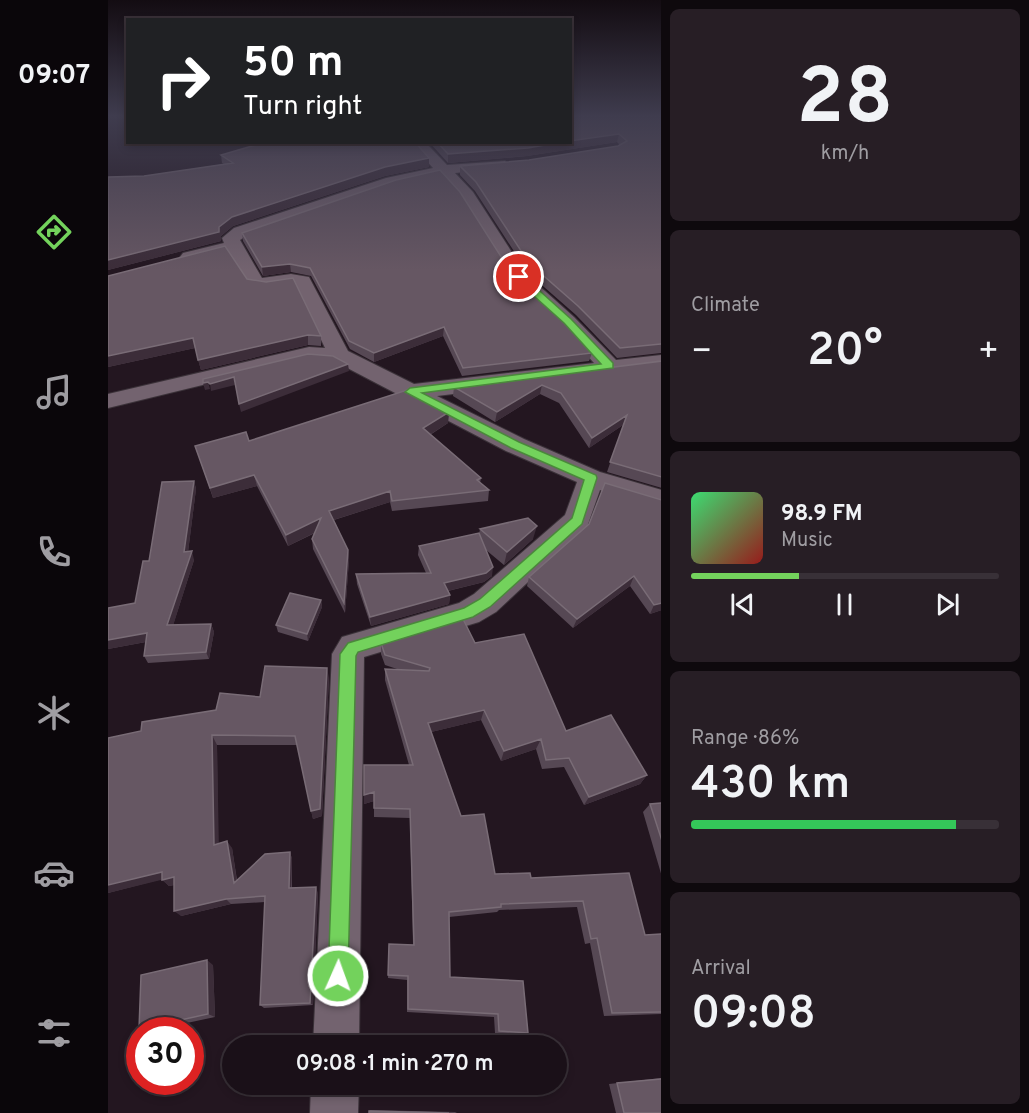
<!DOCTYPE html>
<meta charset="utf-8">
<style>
:root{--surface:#1a1018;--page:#271e25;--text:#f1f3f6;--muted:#9f9da2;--line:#383037;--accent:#73d25c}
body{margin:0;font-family:Overpass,sans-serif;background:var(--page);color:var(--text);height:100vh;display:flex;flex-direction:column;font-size:22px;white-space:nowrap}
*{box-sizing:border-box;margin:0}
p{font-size:20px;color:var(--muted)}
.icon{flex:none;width:33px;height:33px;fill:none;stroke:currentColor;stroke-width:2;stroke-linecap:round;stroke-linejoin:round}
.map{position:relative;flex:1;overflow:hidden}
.drawer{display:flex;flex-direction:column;gap:9px;padding:9px;background:#0e090d;width:368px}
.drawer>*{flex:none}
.hud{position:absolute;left:18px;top:18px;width:446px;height:126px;border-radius:0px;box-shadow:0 3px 9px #0003,0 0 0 2px var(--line);background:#202124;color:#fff;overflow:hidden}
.speed{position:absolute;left:18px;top:1017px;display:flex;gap:12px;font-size:30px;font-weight:700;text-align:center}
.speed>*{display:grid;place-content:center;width:78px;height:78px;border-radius:50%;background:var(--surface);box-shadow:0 3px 9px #0003,0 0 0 2px var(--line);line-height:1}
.speed .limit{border:9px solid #d22;background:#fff;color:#111}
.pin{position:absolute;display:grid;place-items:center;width:51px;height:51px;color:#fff;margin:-26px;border:3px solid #fff;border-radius:50%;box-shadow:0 2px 6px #0007}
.me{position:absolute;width:66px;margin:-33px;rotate:2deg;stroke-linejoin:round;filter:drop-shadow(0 0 4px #0008)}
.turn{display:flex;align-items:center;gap:21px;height:126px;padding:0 18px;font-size:27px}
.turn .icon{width:78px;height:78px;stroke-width:2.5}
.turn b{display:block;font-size:42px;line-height:51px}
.big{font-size:45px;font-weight:600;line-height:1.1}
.drawer .widget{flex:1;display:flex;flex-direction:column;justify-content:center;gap:9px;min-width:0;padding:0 21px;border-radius:9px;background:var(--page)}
.drawer .dial{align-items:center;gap:0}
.dial b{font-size:78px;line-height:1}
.song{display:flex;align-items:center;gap:18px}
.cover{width:72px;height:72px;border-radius:9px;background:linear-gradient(135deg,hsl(140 70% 55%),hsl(0 70% 35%))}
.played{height:6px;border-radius:3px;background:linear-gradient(90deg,var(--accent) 35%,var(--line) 35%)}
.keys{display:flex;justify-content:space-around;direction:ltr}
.heat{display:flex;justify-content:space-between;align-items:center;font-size:33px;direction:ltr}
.charge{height:9px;border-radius:4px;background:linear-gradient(90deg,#34c759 86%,var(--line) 0)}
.trip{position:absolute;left:114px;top:1035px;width:345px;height:60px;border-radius:30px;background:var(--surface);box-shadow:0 3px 9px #0003,0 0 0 2px var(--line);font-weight:600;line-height:60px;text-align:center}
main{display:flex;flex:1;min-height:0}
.tabs{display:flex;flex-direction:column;width:108px;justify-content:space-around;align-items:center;background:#0a060a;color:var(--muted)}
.tabs .icon{width:42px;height:42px}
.tabs .active{color:var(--accent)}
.tabs b{font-size:27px;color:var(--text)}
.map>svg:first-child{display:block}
</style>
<main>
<nav class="tabs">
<b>09:07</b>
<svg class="icon active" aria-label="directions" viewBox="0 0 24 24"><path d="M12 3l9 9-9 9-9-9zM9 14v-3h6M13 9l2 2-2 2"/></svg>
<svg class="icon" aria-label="music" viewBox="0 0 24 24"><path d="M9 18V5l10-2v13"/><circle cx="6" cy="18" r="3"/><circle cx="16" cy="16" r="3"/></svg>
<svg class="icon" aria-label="phone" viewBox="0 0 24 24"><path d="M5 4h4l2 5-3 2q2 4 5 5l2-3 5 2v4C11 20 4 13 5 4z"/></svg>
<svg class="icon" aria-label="climate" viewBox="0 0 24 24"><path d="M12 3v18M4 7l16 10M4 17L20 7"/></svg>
<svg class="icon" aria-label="car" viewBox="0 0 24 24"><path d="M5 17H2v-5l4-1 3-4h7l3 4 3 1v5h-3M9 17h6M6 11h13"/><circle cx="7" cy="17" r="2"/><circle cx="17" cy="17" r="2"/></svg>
<svg class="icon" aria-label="filters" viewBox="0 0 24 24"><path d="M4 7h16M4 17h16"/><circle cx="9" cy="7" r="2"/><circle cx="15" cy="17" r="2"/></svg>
</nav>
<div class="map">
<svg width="554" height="1113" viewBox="0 0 554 1113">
<rect width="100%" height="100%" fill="#231620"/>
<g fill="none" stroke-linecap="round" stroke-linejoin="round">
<g stroke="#3b3239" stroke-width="2">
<path id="street" d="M302 142H317L339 165 397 161 399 164 397 167 392 168 347 173 365 192 418 274 466 317 508 360 554 355V368L329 396 416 439 492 472 554 490V509L492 490 479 527 388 612 371 622 256 657 251 1046H205L224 654 234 637 351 603 366 594 457 515 469 482 398 451 226 361 201 359 0 408V394L201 347 217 348 187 285 159 289 141 286 120 253 81 262 75 261 72 257 75 253 116 243 114 238 126 228 278 178 325 168ZM332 175 353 198 404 281 452 325 486 363 306 384 240 351 201 277 183 274 154 278 132 240 138 236 287 185Z
M203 1084H251L250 1113H202Z"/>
</g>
<use href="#street" fill="#73636f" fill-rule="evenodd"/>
</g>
<path fill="#564854" d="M554 115V353L509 358 468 315 420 273 367 191 352 175V166L421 160 510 146 512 145 509 142 419 156 340 163 321 142H462Z
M113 155 321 167 277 176 125 226 113 236V241L0 270V177L36 176 116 164 114 163Z
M134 233 404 274 484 353 481 361 354 376 335 336 266 362 242 349 203 276 183 272 155 276 135 241Z
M0 276 139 279 213 336V346L200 345 93 370 87 348 0 367Z
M554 361V488L499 472 515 425 481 448 451 403 432 394 387 422 345 396 346 387Z
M341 412 340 423 322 435 373 478 372 483 381 490 380 501 284 511 282 502 226 520 240 550 241 560 237 613 205 549 204 539 207 533 180 546 149 486 105 498 87 446 141 441Z
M86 481 88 489 80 552 86 560 65 625 103 624 106 632 101 659 40 663 36 656 38 642 0 649V608L27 603 41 561Z
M554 500V610L542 614 522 586 465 628 419 586 421 577Z
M372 529 425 539 396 565 378 550 384 576 376 582 340 591 342 595 341 604 263 626 249 584 248 574 318 573 310 555 311 546 371 534Z
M213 600 214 607 200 641 170 632 168 625Z
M273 643H367L458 731 539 775 532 784 476 805 456 767 434 769 428 749 393 761 373 720 323 732 353 816 387 874 423 878 521 873 537 935 554 934V1014L496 1016 482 943 477 944 469 907 391 910 389 912 341 917 342 977 420 1033 415 1035 387 1033 386 1017 299 1012V980L280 978 281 944 305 945 302 818 266 817V801L256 804V795L301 765 277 680V669L292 670 277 665 273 654Z
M221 678 214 816 205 819 189 745H109L110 843 124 848 129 880 182 852 184 859V888L210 893 205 1005 156 1008 152 1005 157 902 123 904 73 916 66 885 61 886 54 879 0 893V738L33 731Z
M554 803V877L535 812 542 804Z
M105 965 107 1017 46 1030 31 1029Z
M554 1078V1113H508L501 1084Z
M262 1110 347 1112 349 1113 261 1111Z"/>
<path fill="#3c2d39" d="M511 134 509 142 419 156 340 163V154L454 142H462V141Z
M321 158V167L277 176 125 226 113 236V241L0 270V260L111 227 124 217 277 167Z
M182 264 183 272 155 276 154 267Z
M336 327 335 336 266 362V353Z
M200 335V345L93 370 90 360Z
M85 338 87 348 0 367V356Z
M240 364 241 371 133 412 131 404Z
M126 377 127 385 103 391 102 384Z
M100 382 102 389 97 390 95 383Z
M434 385 432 394 387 422 389 412Z
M341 412 340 423 315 439V428Z
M519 415 515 425 481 448 484 438Z
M146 475 149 486 105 498 102 488Z
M86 481 88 489 79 560 76 552Z
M282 491V502L222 521 221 511Z
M213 518 214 529 180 546 178 535Z
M429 526 425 539 396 565 399 552Z
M240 550 241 560 237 613 236 603Z
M84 551 86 560 63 632 59 625Z
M385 567 384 576 376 582 335 592 336 583Z
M526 576 522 586 465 628 469 619Z
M342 595 341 604 263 626 262 617Z
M213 600 214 607 200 641 199 634Z
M554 603V610L542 614 546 605Z
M103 624 106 632 101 659 98 652Z
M39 633 43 641 0 649V640Z
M219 668 221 678 214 816 205 819 203 811Z
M376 710 373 720 319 733 320 723Z
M104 735 109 745 111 852 106 845Z
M433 739 428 749 393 761 396 751Z
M539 775 532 784 476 805 481 797Z
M266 792V801L256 804V795Z
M119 841 124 848 130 889 126 883Z
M182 852 184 859 183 894 181 888Z
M54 872 61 878 0 893V885Z
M66 877 72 884 61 886 54 880Z
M208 887 210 893 205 1005 202 1003Z
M118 899 123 904 73 916 66 911Z
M99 960 105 965 107 1017 100 1014Z"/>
<path fill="#665763" stroke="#796c76" stroke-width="1.5" d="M462 115H554V344L512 348 470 306 421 263 368 182 352 166 421 160 510 146 519 141 511 134 462 141Z
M158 142H307L321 158 277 167 124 217 111 227V232L0 260V177L36 176 125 163 113 155Z
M329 142H454L420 148 340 154Z
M332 170 352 192 404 274 452 318 484 353 355 368 336 327 266 353 241 341 202 268 182 264 154 267 134 233 288 180Z
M117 246 139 279 158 282 185 278 213 336 200 335 90 360 85 338 0 356V276Z
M200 354 225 356 240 364 131 404 126 377 102 384 100 382 95 383V379Z
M554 361V477L502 462 519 415 484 438 453 393 434 385 389 412 346 387Z
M299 390 341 412 315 428 373 478 369 480 381 490 284 501 282 491 221 511 240 550 236 603 204 539 213 518 178 535 146 475 102 488 87 446 138 432 141 441Z
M86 481 76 552 84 551 59 625 103 624 98 652 36 656 39 633 0 640V608L27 603 35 561H41L54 482Z
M497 483 554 500V603L546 605 526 576 469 619 421 577 481 524Z
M420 518 429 526 399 552 372 529Z
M371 533 385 567 378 573 336 583 342 595 262 617 248 574 323 573 311 546Z
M182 593 213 600 199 634 168 625Z
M355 619 367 643 416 634 458 731 503 715 539 775 481 797 461 758 438 760 433 739 396 751 376 710 320 723 353 816 376 814 387 874 422 873 423 878 521 873 537 935 554 934V1012L504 1013 489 938 483 939 475 901 393 904V907L341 912 342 977 415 981 420 1033 391 1031 390 1014 300 1009V976L280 975 281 944 306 945 302 809 266 808V792L256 795V765H305L277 669 321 671 322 668 277 655 273 643Z
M157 666 219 668 212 809 203 811 187 736 104 735 106 845 119 841 126 883 157 854 182 852 181 888 208 887 202 1003 152 1005 157 896 118 899 66 911V877L54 880V872L0 885V738L33 731 34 722 108 710 112 693 152 697Z
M554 803V841L542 804Z
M99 960 100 1014 31 1029 33 975Z
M554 1079V1113H516L509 1083Z
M261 1111 341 1113H261Z"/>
<linearGradient id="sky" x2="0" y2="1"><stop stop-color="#130c12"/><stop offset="0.43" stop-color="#3f3c4e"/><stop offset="1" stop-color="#3f3c4e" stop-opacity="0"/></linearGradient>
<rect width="554" height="270" fill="url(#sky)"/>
<path fill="#73d25c" stroke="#4b883c" stroke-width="1.5" d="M407 275H414L463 319 505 363V368L314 393 411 442 488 475 489 478 474 524 382 607 365 617 250 652 248 656 240 976 237 984 230 987 223 984 220 976 232 654 240 643 356 608 372 599 464 518 476 480 403 448 297 392 302 388 493 364 456 323 407 279Z"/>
</svg>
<div class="speed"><div class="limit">30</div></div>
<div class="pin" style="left:411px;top:277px;background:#d93025"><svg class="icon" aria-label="arrive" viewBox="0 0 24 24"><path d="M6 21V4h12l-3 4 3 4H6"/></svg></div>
<svg class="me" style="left:230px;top:976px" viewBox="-20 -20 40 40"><circle r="17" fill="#73d25c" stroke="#fff" stroke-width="3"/><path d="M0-11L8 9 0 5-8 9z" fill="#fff"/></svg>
<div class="trip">09:08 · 1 min · 270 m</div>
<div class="hud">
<div class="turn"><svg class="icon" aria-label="right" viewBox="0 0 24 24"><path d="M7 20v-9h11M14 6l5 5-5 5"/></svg><div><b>50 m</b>Turn right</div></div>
</div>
</div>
<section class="drawer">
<div class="widget dial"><b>28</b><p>km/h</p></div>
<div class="widget"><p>Climate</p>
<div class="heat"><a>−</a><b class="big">20°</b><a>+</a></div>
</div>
<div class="widget">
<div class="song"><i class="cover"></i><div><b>98.9 FM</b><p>Music</p></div></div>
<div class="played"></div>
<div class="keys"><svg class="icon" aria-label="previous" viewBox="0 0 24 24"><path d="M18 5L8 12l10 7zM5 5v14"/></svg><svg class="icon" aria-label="pause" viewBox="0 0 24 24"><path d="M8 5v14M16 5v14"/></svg><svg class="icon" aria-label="next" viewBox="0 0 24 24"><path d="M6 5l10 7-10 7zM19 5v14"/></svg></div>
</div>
<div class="widget"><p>Range · 86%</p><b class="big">430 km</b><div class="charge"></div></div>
<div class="widget"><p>Arrival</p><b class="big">09:08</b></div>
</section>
</main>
